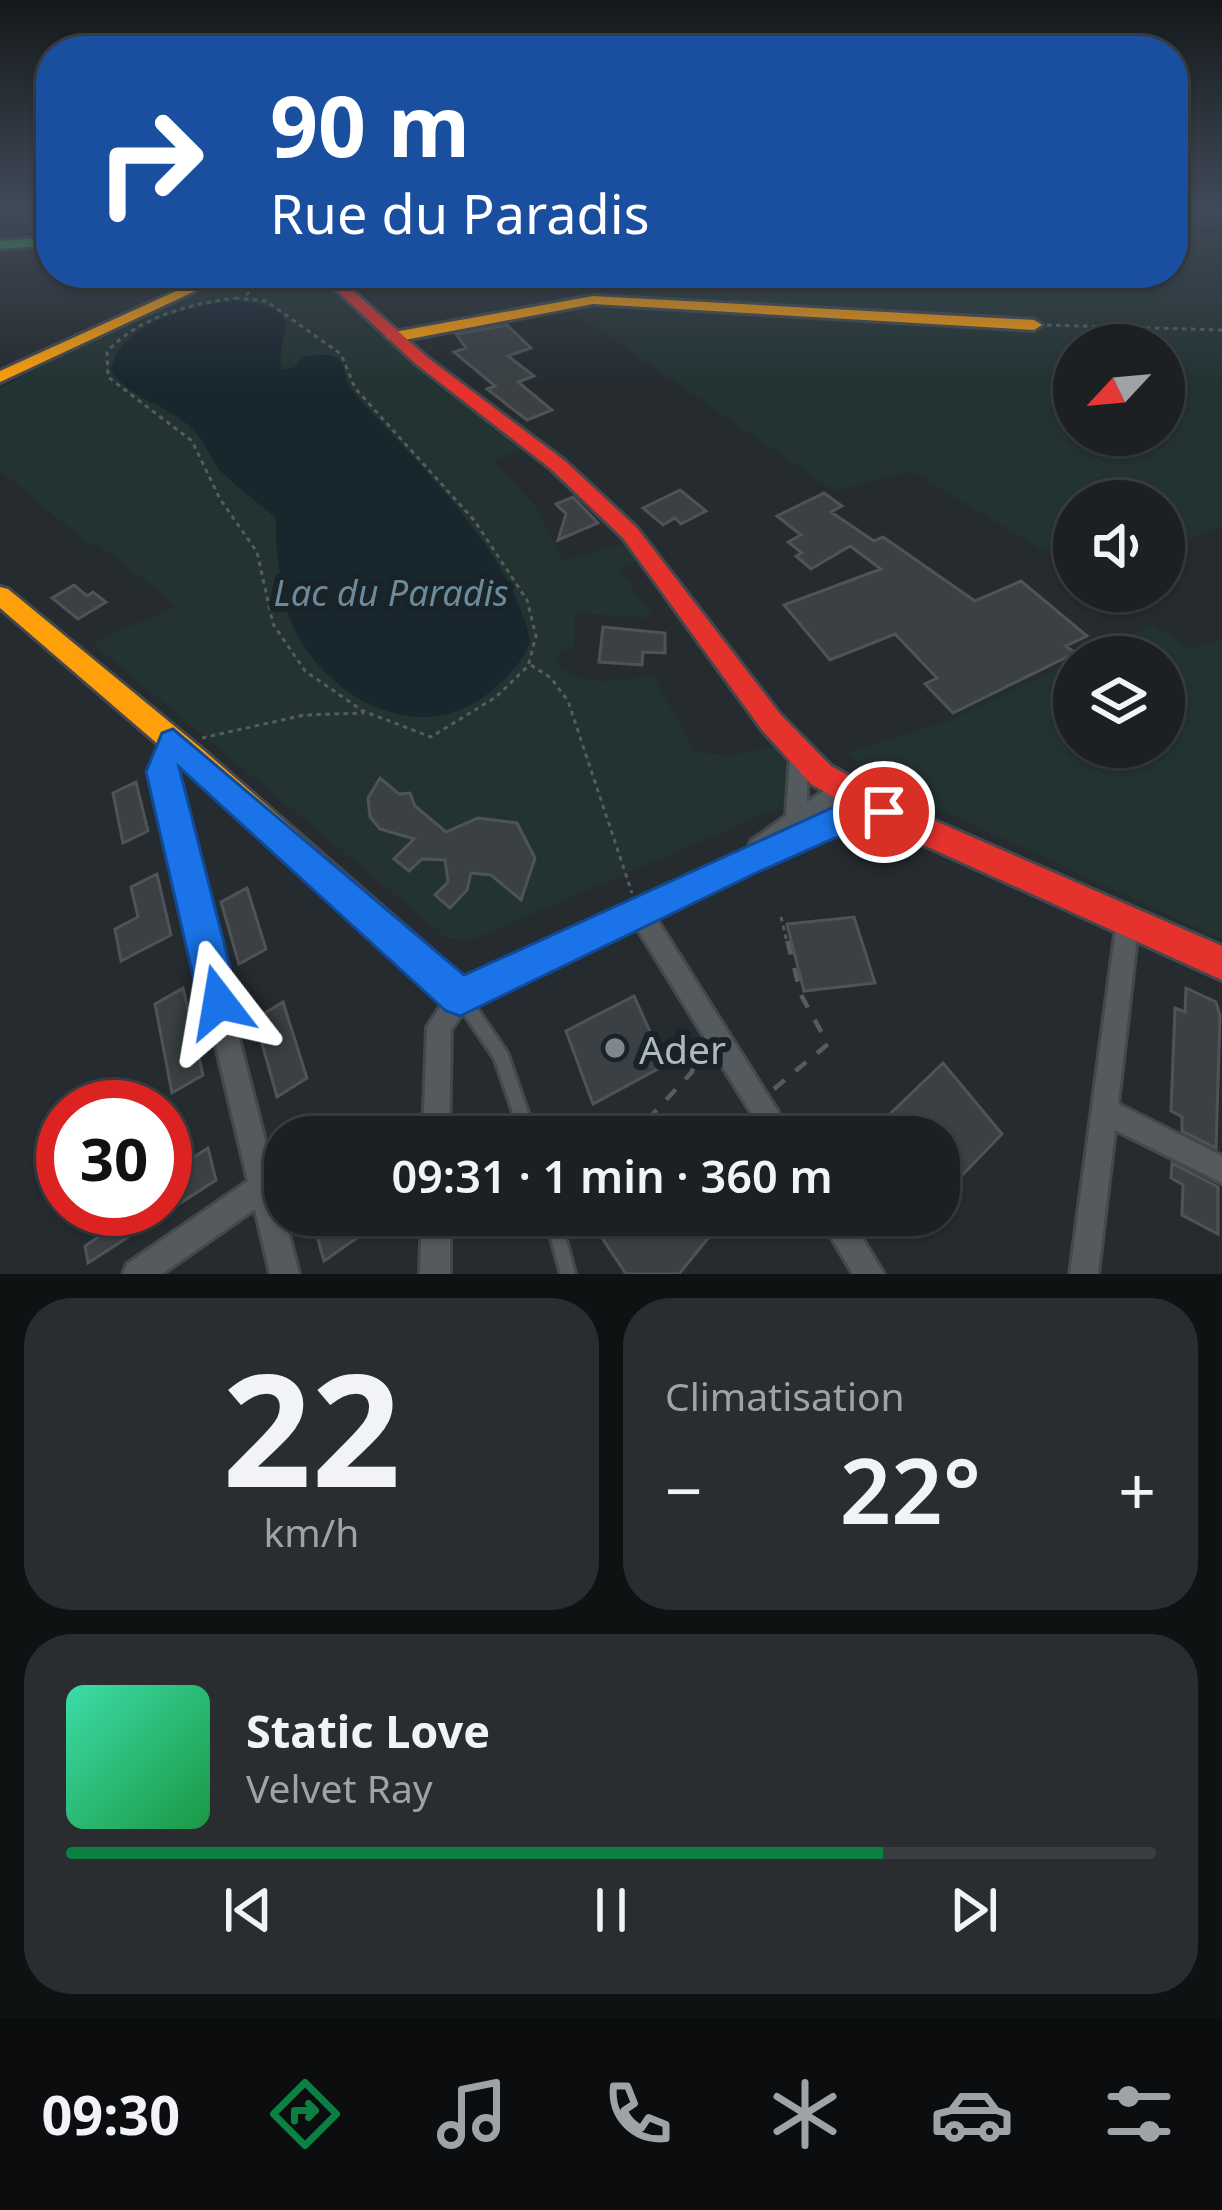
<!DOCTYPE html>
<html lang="fr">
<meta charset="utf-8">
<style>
:root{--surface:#1c2023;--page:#292d30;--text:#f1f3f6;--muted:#a0a3a6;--line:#3a3e41;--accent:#0b8043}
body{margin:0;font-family:"Noto Sans",sans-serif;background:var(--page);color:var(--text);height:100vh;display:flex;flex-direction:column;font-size:45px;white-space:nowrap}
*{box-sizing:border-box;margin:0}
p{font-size:39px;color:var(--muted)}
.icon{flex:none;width:66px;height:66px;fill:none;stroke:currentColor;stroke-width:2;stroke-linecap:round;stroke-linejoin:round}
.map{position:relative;height:1274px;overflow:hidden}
.drawer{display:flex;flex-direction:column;gap:24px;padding:24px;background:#0f1213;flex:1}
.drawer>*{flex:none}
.guide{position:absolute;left:36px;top:36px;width:1152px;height:252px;border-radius:48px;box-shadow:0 3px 9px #0004,0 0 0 3px var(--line);background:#1a4fa0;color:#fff;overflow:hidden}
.needle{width:78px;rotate:244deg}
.fabs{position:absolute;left:1053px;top:324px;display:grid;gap:24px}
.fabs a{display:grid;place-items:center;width:132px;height:132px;border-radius:50%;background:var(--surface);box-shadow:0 3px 9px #0004,0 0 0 3px var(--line);font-size:60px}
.speed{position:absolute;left:36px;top:1080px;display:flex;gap:24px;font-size:60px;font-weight:700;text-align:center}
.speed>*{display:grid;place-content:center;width:156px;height:156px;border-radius:50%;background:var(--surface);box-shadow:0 3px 9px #0004,0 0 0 3px var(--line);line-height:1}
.speed .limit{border:18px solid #d22;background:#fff;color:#111}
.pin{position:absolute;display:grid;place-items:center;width:102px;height:102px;color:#fff;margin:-51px;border:6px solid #fff;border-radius:50%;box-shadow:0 3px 12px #0007}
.me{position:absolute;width:132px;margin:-66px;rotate:346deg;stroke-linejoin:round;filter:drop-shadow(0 0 9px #0008)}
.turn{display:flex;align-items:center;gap:42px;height:252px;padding:0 36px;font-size:54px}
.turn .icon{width:156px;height:156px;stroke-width:2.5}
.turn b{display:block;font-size:84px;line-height:102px}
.big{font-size:90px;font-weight:600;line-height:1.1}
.drawer .tile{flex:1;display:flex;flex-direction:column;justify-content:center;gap:18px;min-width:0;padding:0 42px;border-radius:48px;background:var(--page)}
.drawer .dial{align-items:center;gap:0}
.dial b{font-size:156px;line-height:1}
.song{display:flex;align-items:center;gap:36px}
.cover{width:144px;height:144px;border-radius:18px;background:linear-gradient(135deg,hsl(160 70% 55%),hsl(140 70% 35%))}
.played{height:12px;border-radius:6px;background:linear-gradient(90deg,var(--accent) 75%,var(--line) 75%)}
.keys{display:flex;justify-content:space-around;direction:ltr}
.heat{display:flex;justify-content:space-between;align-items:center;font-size:66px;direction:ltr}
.drawer .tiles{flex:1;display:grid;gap:24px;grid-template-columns:1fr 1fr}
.tile:last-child{grid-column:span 2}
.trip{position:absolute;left:264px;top:1116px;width:696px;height:120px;border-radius:48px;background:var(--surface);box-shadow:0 3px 9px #0004,0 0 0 3px var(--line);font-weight:600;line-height:120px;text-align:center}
.tabs{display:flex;height:192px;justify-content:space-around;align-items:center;background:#0b0d0e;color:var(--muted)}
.tabs .icon{width:84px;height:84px}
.tabs .selected{color:var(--accent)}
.tabs b{font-size:54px;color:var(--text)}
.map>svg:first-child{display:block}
</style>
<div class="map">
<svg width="1222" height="1274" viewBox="0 0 1222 1274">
<rect width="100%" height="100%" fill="#252b2f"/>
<path fill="#233332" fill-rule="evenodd" d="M1222 224V527L1164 546V501H1074V569L912 471 834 491 560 303 576 297 546 273H1173V227ZM1074 345H1164V435H1074Z
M244 273H314L414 366 520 449 493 461 536 507 563 561 623 544 638 560 619 569 654 618 575 613 574 646 561 651 556 664C582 690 621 679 653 676L695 752 731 755 775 747 786 763 792 802 471 940 447 938 92 643 177 606 98 544 91 546 0 470V388L158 307Z
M1153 625 1192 650 1222 639V939L877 781 848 753 951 720 1074 660V747H1164V657H1081Z"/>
<path fill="#18262e" d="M235 301C317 308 271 339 282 370L295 367 302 357C312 356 330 352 338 359 347 367 344 383 353 392 415 461 510 548 530 640 525 661 503 682 485 696 423 741 349 708 307 651 282 618 275 557 276 518 264 507 226 479 220 470 208 454 203 438 187 424 163 404 131 398 111 371 118 322 194 305 235 301Z"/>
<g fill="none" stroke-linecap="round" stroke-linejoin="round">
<path stroke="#18262e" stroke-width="3" d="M1173 233 1222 230
M353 285 439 273"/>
</g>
<path fill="#3a4043" stroke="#4d5357" stroke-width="3" d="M507 325 531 348 508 356 534 376 518 382 552 410 527 420 487 389 495 386 454 352 466 348 456 334Z
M680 490 706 511 681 524 675 518 663 525 643 508Z
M824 493 842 506 831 512 874 541 883 537 975 601 1021 581 1087 636 1066 646 1075 653 953 713 925 684 937 678 895 634 830 660 784 605 881 569 850 546 811 569 796 556 802 553 788 542 801 535 777 516Z
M573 497 598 523 558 540 566 514 556 504Z
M74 585 87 596 93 592 106 602 78 619 52 598Z
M603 627 665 633V653L643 652 642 665 599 662Z
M380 778 399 794 410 793 415 806 446 832 478 818 517 823 535 858 521 900 491 875 471 873 467 890 450 908 435 895 448 882 445 860 422 859 409 871 394 859 414 839 380 829 370 817 368 798Z
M136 782 148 831 123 843 113 793Z
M157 874 171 935 121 961 115 929 138 917 131 887Z
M247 888 266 949 239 964 221 902Z
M854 917 875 983 804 991 787 924Z
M183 988 203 1075 172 1093 155 1004Z
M1186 988 1216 1002 1220 1016 1216 1148 1182 1131V1117L1171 1111 1175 1008 1185 1012Z
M634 996 665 1065 593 1104 566 1031Z
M283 1002 307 1078 277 1097 255 1019Z
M943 1063 1002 1134 947 1191 939 1181V1137H906L889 1115Z
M208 1148 216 1180 88 1263 85 1246 112 1228 109 1209H165V1176Z
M1172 1163 1218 1187V1234L1182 1215 1183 1185 1171 1178Z
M311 1215H350L357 1238 324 1261Z
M609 1215H702L714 1231 679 1274H626L596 1229Z"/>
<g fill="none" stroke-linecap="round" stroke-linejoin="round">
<g stroke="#43484c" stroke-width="20">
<path id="lane" d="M465 1003 501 1056 529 1137
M552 1215 568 1274"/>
</g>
<g stroke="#43484c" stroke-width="6">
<path id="street" d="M173 734 180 736 182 742 171 772 299 1274H270L255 1209 162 1274H123L127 1264 248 1181 151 772 166 736Z
M799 747 806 749 808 755 807 802 842 779 849 782 852 788 849 794 809 823 832 814 884 803 891 805 894 812 891 819 834 832 654 915 794 1137H766L635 925 468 1005 451 1030 449 1137H423L427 1027 452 989 748 849 751 841 786 816 790 755 792 749Z
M1128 909 1136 912 1139 920 1118 1104 1222 1156V1183L1115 1130 1098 1274H1070L1117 920 1120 912Z
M422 1215H450V1274H420Z
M818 1215H848L884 1274H853Z"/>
</g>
<g stroke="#43484c" stroke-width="6">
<path id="fast" d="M51 237V245L0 249V241Z"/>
</g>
<g stroke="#43484c" stroke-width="6">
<path id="slow" d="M216 273H234L0 382V371Z
M593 296 1034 320 1042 325 1034 330 593 304 394 342 386 337 394 332Z
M0 587 8 589 201 748 472 985 477 997 472 1009 460 1014 448 1009 181 764 0 608Z"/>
</g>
<g stroke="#43484c" stroke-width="6">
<path id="jam" d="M318 273H333L428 358 565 461 637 528 780 714 831 766 917 813 1222 946V980L897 833 811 784 762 730 623 538 551 469 416 364Z"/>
</g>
<path stroke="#565c5e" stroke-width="3" stroke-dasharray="4.5 4.5" stroke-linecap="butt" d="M32 229 38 208
M246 295 272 273
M235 298 266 301 341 354 355 388 474 520 527 600 536 636 528 666 496 697 431 737 363 711 305 671 273 624 257 552 220 499 192 441 108 377 107 352C138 317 190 304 235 298Z
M1047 325 1222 330
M531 665 551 678 568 701 632 893
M202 738 304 715 364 713
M781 917 787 942"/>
<path stroke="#565c5e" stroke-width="4.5" stroke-dasharray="14 14" stroke-linecap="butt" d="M774 1089 828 1044 801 995 787 939
M568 1137 637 1131 692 1072 699 1045"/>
<use href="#lane" stroke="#545a5e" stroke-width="14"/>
<use href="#street" fill="#545a5e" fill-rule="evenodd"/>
<use href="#fast" fill="#30b455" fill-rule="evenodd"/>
<use href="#slow" fill="#ff9f0a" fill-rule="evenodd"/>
<use href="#jam" fill="#e5322d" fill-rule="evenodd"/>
</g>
<linearGradient id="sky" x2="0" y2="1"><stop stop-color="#14181a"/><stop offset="0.54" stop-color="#404a58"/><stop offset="1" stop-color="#404a58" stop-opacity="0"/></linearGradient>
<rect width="1222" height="386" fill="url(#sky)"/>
<path fill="#1a73e8" stroke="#114b97" stroke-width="3" d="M173 729 464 975 832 808 884 797 895 801 900 812 895 823 835 838 756 873 460 1016 446 1011 179 767 239 1002 233 1016 219 1022 205 1016 199 1002 146 772 162 733Z"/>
<circle fill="#7f878d" stroke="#1a2328" stroke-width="4.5" cx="615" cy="1048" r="12"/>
<g text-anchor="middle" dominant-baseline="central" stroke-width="12" stroke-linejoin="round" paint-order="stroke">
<g font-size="36" font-style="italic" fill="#6b8a9b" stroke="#1a2328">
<text x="391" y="592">Lac du Paradis</text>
</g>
<g font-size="39" fill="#afb9c0" stroke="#1a2328" text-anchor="start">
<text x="639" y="1048">Ader</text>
</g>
</g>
</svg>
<div class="fabs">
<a><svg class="needle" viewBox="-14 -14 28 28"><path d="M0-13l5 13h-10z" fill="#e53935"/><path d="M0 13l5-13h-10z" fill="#a0a3a6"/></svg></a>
<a><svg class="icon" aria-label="sound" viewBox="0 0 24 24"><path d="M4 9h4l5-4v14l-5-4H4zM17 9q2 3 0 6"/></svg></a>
<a><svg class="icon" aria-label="layers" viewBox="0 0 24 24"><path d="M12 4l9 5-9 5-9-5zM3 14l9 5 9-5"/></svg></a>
</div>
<div class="speed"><div class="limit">30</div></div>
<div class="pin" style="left:884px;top:812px;background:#d93025"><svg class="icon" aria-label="arrive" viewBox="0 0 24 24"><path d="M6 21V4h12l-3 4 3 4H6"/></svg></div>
<svg class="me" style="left:219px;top:1002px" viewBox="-20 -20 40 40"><path d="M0-17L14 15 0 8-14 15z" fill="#1a73e8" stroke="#fff" stroke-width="4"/></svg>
<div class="trip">09:31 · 1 min · 360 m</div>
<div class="guide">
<div class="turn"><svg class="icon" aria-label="right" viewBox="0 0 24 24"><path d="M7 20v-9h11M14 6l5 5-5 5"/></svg><div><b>90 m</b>Rue du Paradis</div></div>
</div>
</div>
<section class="drawer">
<div class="tiles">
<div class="tile dial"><b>22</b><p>km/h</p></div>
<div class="tile"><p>Climatisation</p>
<div class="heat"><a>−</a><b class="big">22°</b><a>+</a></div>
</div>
<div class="tile">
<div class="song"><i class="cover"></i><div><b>Static Love</b><p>Velvet Ray</p></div></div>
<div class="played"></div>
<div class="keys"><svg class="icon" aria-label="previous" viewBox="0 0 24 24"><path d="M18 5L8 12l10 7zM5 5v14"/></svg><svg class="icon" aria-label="pause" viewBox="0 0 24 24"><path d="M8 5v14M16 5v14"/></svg><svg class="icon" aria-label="next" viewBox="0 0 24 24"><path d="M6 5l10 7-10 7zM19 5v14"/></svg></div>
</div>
</div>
</section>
<nav class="tabs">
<b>09:30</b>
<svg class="icon selected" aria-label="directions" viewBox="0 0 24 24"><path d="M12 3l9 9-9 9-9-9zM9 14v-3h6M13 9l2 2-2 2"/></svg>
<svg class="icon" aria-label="music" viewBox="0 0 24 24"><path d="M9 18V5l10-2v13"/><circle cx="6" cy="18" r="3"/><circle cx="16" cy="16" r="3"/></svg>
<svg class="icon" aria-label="phone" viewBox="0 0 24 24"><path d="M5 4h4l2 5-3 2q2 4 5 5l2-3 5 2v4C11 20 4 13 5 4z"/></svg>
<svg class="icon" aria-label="climate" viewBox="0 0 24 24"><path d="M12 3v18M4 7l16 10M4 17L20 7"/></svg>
<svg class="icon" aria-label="car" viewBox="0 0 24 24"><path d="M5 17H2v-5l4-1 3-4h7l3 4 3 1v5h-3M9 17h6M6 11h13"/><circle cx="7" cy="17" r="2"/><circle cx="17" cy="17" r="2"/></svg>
<svg class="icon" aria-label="filters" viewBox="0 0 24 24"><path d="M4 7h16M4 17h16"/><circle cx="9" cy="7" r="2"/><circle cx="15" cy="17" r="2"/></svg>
</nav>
